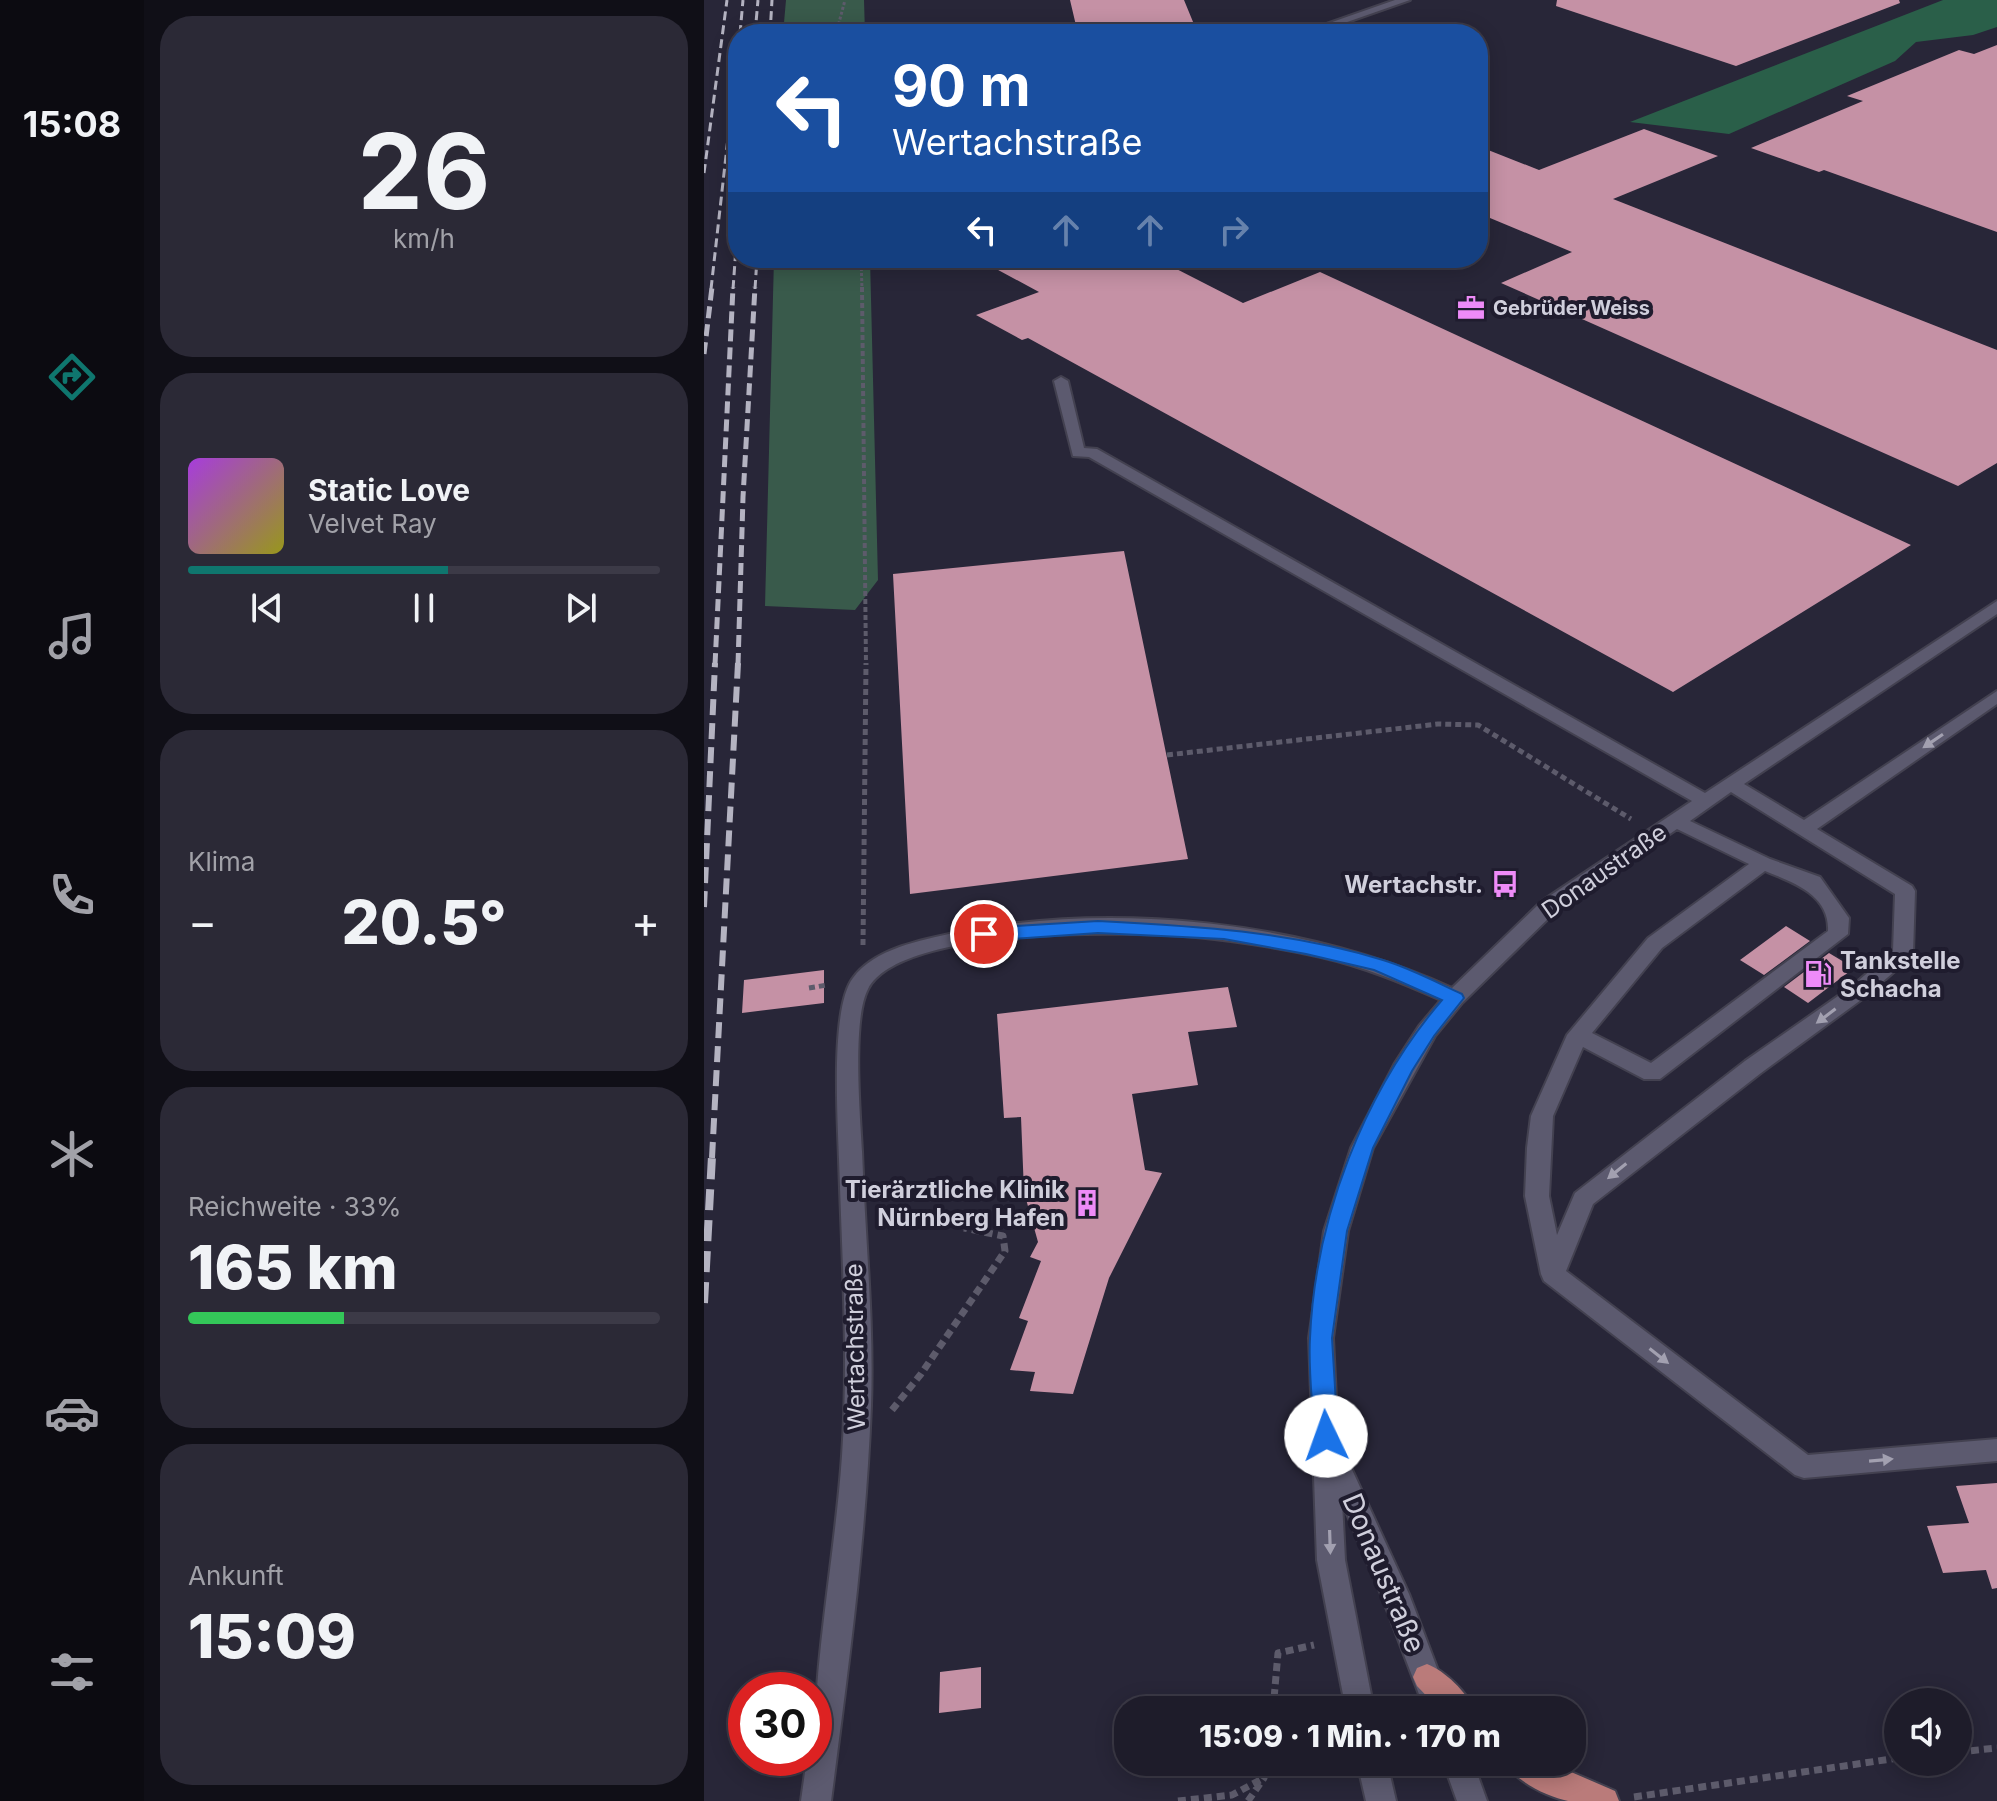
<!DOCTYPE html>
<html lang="de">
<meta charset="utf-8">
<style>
:root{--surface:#1e1c2a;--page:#2b2936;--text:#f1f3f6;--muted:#a1a1a8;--line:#3c3a47;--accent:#0f766e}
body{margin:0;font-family:Inter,sans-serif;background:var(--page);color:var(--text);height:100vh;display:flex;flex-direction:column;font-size:30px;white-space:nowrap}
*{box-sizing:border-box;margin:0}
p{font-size:26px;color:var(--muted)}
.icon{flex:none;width:44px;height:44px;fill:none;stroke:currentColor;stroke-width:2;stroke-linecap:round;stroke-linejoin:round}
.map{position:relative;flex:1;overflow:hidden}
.details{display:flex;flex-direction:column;gap:16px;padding:16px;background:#100f17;width:560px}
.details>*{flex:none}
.top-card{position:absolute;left:24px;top:24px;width:760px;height:244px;border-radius:32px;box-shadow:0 4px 20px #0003,0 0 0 2px var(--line);background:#1a4fa0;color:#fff;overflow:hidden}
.tools{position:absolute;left:1180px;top:1688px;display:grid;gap:16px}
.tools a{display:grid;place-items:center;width:88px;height:88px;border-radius:50%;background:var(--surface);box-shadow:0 4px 20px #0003,0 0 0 2px var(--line);font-size:40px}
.speed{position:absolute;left:24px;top:1672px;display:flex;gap:16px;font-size:40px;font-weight:700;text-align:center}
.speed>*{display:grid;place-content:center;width:104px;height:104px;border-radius:50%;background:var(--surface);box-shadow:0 4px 20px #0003,0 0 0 2px var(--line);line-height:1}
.speed .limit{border:12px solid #d22;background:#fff;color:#111}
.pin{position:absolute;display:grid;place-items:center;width:68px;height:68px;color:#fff;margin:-34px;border:4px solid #fff;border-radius:50%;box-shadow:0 2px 8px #0007}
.me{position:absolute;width:88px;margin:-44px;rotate:357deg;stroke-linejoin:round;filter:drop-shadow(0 0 6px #0008)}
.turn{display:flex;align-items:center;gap:28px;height:168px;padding:0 32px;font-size:36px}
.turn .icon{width:104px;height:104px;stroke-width:2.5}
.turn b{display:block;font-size:56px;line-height:68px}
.lanes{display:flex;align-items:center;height:76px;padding:0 32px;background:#0003;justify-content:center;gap:40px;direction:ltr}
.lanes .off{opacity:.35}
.big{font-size:60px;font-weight:800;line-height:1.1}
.details .widget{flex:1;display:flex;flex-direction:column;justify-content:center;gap:12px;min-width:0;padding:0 28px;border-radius:32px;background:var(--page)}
.details .dial{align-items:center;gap:0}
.dial b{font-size:104px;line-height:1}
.song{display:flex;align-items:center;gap:24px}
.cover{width:96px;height:96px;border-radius:12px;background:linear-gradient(135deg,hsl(280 70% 55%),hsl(60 70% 35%))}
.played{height:8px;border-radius:4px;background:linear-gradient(90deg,var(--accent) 55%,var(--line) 55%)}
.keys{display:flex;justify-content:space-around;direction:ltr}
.heat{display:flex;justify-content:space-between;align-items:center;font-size:44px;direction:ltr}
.charge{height:12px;border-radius:6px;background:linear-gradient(90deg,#34c759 33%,var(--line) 0)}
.trip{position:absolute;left:410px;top:1696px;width:472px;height:80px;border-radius:32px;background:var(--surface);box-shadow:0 4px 20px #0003,0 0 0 2px var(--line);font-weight:800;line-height:80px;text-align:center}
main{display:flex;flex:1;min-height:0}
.menu{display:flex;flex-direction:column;width:144px;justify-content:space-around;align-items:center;background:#0c0b11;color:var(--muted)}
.menu .icon{width:56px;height:56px}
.menu .selected{color:var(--accent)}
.menu b{font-size:36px;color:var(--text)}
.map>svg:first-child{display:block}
</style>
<main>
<nav class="menu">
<b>15:08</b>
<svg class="icon selected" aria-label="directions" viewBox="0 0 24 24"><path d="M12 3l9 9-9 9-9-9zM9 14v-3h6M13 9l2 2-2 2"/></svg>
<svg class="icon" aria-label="music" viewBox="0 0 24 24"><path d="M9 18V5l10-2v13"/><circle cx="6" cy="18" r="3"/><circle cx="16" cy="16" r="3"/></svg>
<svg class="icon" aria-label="phone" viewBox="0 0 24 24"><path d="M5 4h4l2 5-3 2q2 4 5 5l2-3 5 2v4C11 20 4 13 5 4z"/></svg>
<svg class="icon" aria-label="climate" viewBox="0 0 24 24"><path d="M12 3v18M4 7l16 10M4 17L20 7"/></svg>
<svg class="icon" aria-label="car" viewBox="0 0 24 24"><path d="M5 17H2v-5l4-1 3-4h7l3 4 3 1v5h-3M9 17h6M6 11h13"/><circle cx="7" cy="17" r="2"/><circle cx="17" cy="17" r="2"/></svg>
<svg class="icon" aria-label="filters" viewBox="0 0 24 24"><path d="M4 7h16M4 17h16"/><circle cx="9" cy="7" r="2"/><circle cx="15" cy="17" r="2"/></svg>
</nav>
<section class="details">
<div class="widget dial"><b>26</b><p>km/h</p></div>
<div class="widget">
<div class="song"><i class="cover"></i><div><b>Static Love</b><p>Velvet Ray</p></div></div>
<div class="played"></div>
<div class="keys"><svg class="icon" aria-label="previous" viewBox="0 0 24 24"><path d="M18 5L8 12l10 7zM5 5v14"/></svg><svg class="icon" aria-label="pause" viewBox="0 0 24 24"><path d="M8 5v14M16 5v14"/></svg><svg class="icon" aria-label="next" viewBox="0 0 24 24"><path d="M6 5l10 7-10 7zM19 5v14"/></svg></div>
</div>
<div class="widget"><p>Klima</p>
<div class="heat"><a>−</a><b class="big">20.5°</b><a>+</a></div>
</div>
<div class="widget"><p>Reichweite · 33%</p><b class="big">165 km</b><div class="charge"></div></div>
<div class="widget"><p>Ankunft</p><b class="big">15:09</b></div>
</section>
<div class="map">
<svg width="1293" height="1801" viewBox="0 0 1293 1801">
<rect width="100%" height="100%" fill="#282638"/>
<path fill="#395a4b" d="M82 0H160L161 34H79Z
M70 258H166L174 580 151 610 61 606Z"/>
<path fill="#2a5f49" d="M1239 0H1293V27L1269 35 1212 42 1191 61 1025 134 926 122Z"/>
<path fill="#c591a5" d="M366 0H480L494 34H374Z
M853 0H1195L1196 3 1032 66 852 6Z
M1293 45V232L1120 170 1115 172 1047 148 1159 101 1143 96 1255 50 1270 54Z
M940 129 1014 156 909 199 1293 350V463L1254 486 797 283 868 252 774 213V146L835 170Z
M272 258H451L539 303 616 272 1207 545 969 692 324 338 318 340 272 315 335 292Z
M420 551 484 859 206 894 189 574Z
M1082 926 1106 941 1060 975 1036 960Z
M1125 953 1150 968 1104 1003 1080 987Z
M120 970V1003L38 1013 40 980Z
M524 987 533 1027 484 1032 494 1085 428 1094 441 1170 458 1173 405 1278 369 1394 326 1391 331 1372 306 1370 324 1321 315 1318 337 1261 326 1257 334 1242 320 1192 317 1117 300 1118 293 1014Z
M1293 1483V1588L1288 1589 1282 1570 1239 1573 1223 1526 1265 1523 1252 1486Z
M277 1667V1708L235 1713 236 1672Z"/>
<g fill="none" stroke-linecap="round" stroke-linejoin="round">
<g stroke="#434150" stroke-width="4">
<path id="minor" d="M691 0H706L609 34H594Z
M357 377 364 381 380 448 393 449 1001 793 1293 601V614L1040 784 1100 820 1293 691V704L1113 829 1208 886 1211 891 1209 953 1206 958 1161 997 1057 1073 889 1204 862 1271 1104 1455 1293 1439V1461L1100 1478 1091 1475 840 1281 837 1274 821 1196 823 1148 827 1116 863 1035 944 938 1045 864 973 829 852 911 758 1003 731 1036 669 1148 644 1231 629 1338 634 1439 705 1594 749 1710H721L677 1594 638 1502 641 1560 670 1710H642L613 1560 605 1338 620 1231 647 1148 691 1063 715 1026 737 1000C697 982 660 967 617 957 576 948 534 941 492 937 428 931 197 926 164 989 148 1019 156 1114 158 1151 161 1236 170 1321 167 1406 162 1538 144 1670 127 1801H97L103 1758H110C110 1657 131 1557 138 1456 145 1357 138 1258 135 1159 134 1120 126 1008 149 978 170 949 217 940 250 933 410 901 600 921 748 988L838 901 988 801 385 457 369 456 350 381ZM1027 792 1191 894 1189 951 1147 987 1041 1061 871 1193 853 1235 845 1196 849 1116 879 1047 940 1079H956L1144 934 1145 918 1116 877 1066 859 986 821ZM1061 871C1089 882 1126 895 1124 931L947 1063 888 1033 958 948Z
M653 1762H683L692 1801H662Z
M739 1762H769L783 1801H753Z"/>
</g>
<g stroke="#434150" stroke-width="4">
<path id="major" d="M723 1664C741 1671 763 1692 770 1710H736L713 1686 709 1677 713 1668Z
M802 1762H844L911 1791 915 1801C899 1801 880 1801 864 1801 844 1797 810 1781 802 1762Z"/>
</g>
<path stroke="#5d5b6b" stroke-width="3" stroke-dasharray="3 2" stroke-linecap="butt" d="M132 34 141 0
M157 258 158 289"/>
<path stroke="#5d5b6b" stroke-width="4" stroke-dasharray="5 3" stroke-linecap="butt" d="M158 287 162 665"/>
<path stroke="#5d5b6b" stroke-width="5" stroke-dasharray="6 4" stroke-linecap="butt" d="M463 755 734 724 774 725 927 819
M159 945 162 663
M105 988 123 985"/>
<path stroke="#5d5b6b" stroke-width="7" stroke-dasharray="8 5" stroke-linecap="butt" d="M188 1410 217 1374 301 1251 299 1236 260 1228
M569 1710 574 1653 610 1645
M1254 1752 1293 1748
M930 1797 1194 1758
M474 1801 528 1795 560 1778
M544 1801 560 1778 562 1762"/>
<use href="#minor" fill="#5c5a6f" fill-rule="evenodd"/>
<use href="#major" fill="#ba7b7a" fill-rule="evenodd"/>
<path stroke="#b4b3c1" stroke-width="3" stroke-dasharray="9 5" stroke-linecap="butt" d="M36 34 39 0
M51 34 54 0
M66 34 68 0
M0 173 23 0
M7 289 34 49
M29 289 34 220
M51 289 53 258"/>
<path stroke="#b4b3c1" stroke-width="5" stroke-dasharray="12 6" stroke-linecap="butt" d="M0 354 8 287
M11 665 29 287
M34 665 39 497 51 287"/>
<path stroke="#b4b3c1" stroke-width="6" stroke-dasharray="16 8" stroke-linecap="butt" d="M0 907 11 663
M8 1158 34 663"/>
<path stroke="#b4b3c1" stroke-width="8" stroke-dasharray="21 10" stroke-linecap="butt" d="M0 1303 8 1156"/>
</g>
<defs><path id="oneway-solid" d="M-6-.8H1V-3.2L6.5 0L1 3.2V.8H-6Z" transform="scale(2)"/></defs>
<g fill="#a2a0b0">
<use href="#oneway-solid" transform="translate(1229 741) rotate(146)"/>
<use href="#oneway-solid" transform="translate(1122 1016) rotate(143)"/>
<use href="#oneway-solid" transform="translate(913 1171) rotate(141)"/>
<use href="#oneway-solid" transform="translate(955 1356) rotate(38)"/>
<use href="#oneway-solid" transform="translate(1177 1460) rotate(-5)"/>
<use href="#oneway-solid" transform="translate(626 1542) rotate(88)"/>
</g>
<path fill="#1a73e8" stroke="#114b97" stroke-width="2" d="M394 921C490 926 586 931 679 960 706 968 732 982 758 994L760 998 730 1036 708 1071 669 1148 643 1231 628 1338 634 1436 630 1443 622 1446 614 1443 610 1436C609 1404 604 1370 606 1338 611 1219 660 1091 738 1000L670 970 602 954 520 939 394 933 280 941 271 934 280 928Z"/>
<defs>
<g id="office-bare" transform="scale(2.16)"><path d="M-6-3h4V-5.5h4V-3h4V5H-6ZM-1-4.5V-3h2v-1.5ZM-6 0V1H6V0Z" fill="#ee8bf8" stroke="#1f1c2e" stroke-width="2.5" paint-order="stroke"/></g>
<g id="bus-bare" transform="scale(2.16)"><path d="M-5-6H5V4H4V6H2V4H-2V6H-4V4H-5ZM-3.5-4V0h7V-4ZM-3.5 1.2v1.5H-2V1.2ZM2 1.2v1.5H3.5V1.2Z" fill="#ee8bf8" stroke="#1f1c2e" stroke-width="2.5" paint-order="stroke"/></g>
<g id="fuel-bare" transform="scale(2.16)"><path d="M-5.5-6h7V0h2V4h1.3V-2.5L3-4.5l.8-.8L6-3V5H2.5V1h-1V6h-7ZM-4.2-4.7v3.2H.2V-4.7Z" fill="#ee8bf8" stroke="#1f1c2e" stroke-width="2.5" paint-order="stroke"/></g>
<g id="building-bare" transform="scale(2.16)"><path d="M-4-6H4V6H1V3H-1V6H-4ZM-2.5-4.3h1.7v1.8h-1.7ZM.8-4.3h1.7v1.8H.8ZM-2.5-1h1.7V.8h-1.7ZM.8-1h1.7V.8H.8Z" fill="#ee8bf8" stroke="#1f1c2e" stroke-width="2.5" paint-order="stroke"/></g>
</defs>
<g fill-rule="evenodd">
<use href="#office-bare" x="767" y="308"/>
<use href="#bus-bare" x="801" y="884"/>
<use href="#fuel-bare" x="1114" y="974"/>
<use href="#building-bare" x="383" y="1203"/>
</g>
<g text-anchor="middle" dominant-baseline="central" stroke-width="8" stroke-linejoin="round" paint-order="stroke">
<g font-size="20" font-weight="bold" fill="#d0cfdc" stroke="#1f1c2e" text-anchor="start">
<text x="789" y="308">Gebrüder Weiss</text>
</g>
<g font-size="24" fill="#d0cfdc" stroke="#1f1c2e">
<text transform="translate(900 871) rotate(-35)">Donaustraße</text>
<text transform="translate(151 1347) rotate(-91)">Wertachstraße</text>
</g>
<g font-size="24" font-weight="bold" fill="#d0cfdc" stroke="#1f1c2e" text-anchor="end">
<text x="779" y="884">Wertachstr.</text>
<text x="1136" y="960" text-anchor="start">Tankstelle<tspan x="1136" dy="28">Schacha</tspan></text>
<text x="361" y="1189">Tierärztliche Klinik<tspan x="361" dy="28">Nürnberg Hafen</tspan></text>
</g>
<g font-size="28" fill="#d0cfdc" stroke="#1f1c2e">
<text transform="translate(680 1573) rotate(67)">Donaustraße</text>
</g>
</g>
</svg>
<div class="tools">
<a><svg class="icon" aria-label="sound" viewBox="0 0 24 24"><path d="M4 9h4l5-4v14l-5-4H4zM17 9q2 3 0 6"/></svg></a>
</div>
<div class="speed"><div class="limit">30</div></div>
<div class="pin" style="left:280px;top:934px;background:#d93025"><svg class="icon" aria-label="arrive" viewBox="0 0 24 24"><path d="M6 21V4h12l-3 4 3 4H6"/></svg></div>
<svg class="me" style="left:622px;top:1436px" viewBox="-20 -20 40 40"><circle r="19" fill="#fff"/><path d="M0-13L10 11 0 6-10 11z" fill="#1a73e8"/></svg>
<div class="trip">15:09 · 1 Min. · 170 m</div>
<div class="top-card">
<div class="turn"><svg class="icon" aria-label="left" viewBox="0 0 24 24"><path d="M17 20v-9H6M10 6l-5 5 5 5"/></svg><div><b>90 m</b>Wertachstraße</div></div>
<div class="lanes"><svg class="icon" aria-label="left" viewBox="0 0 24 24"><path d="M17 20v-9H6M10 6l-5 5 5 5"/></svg><svg class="icon off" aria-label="ahead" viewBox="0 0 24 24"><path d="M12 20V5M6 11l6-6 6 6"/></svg><svg class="icon off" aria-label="ahead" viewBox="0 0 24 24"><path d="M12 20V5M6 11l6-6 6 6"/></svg><svg class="icon off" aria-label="right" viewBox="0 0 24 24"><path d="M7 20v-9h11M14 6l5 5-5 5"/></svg></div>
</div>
</div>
</main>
